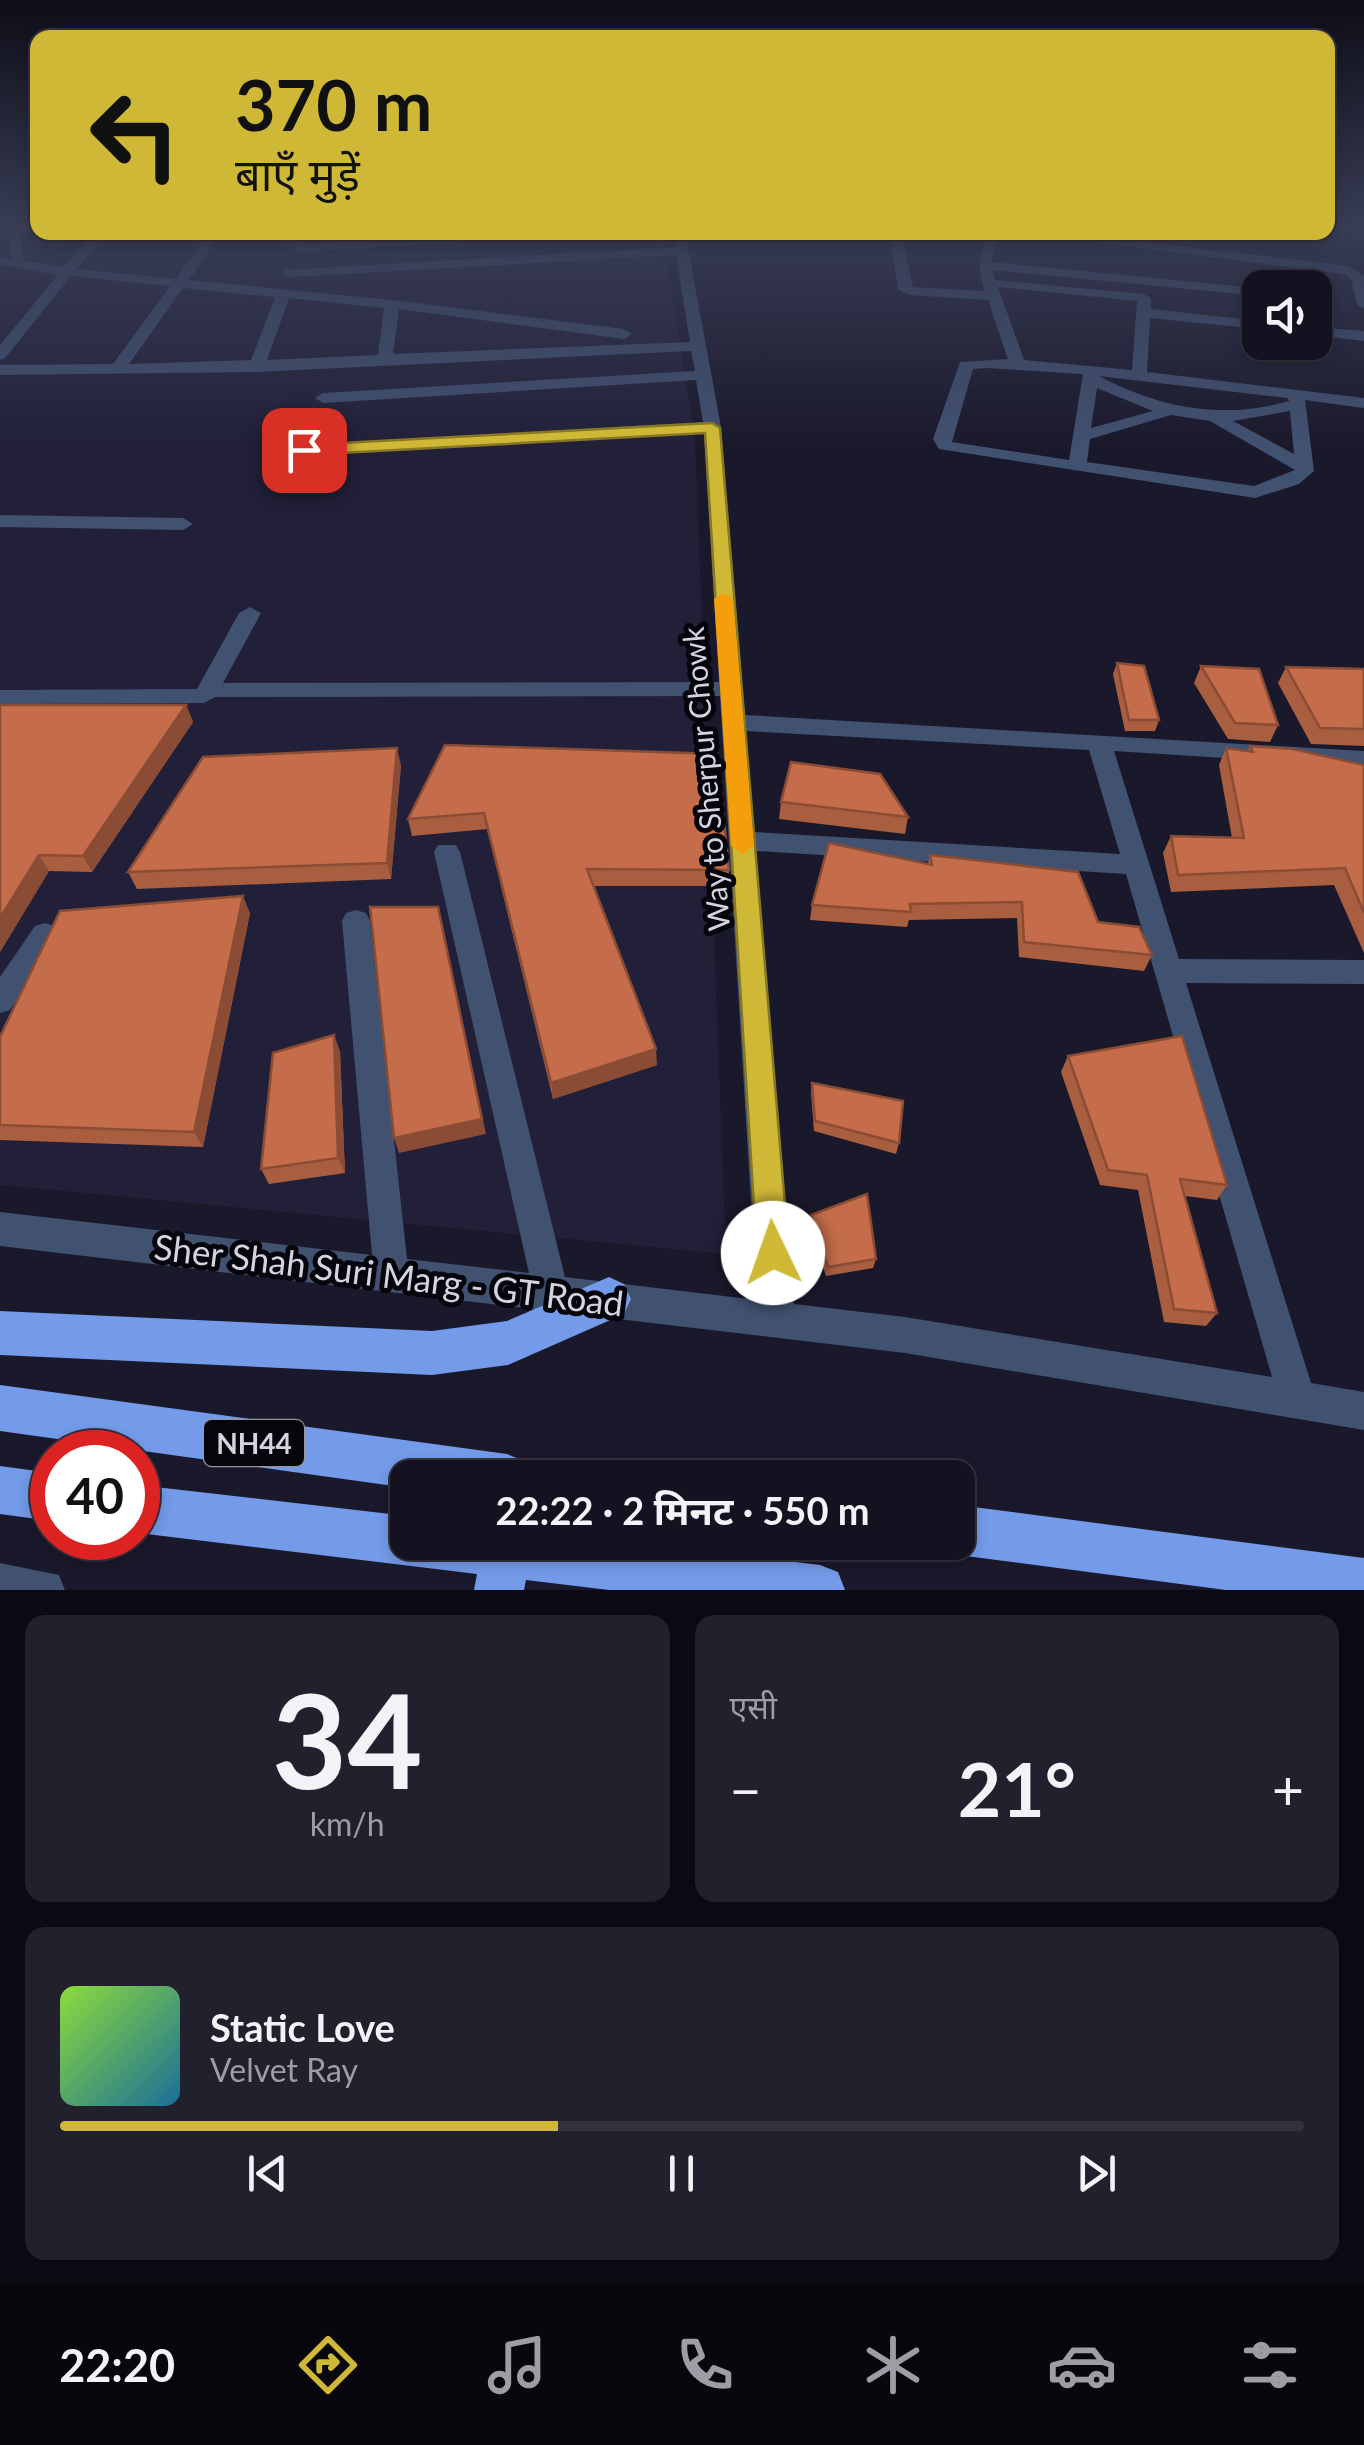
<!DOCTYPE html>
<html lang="hi">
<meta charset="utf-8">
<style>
:root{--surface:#141220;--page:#21202d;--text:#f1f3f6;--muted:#9d9ea5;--line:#33323e;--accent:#d0b837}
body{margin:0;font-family:Lato,"Noto Sans Devanagari",sans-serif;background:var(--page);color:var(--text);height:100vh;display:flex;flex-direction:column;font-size:38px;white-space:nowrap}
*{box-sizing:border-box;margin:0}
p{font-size:32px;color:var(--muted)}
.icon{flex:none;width:55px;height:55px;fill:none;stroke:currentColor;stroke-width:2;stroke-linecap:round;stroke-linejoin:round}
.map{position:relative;height:1590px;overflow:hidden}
.details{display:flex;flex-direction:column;gap:25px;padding:25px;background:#0b0a12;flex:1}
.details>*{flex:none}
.top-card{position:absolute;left:30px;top:30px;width:1305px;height:210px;border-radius:20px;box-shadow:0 5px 15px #0003,0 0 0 2px var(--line);background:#d0b837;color:#111;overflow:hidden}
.fabs{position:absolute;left:1242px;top:270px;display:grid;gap:20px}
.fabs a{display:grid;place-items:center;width:90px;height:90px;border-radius:20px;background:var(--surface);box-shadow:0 5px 15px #0003,0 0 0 2px var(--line);font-size:50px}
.speed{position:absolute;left:30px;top:1430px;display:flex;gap:20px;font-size:50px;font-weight:700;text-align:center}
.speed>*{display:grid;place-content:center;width:130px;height:130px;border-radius:50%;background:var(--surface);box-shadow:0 5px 15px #0003,0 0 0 2px var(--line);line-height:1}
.speed .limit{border:15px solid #d22;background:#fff;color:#111}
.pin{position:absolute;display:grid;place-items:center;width:85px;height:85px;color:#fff;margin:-42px;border-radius:20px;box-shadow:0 5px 15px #0006}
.me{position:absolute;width:110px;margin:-55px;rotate:357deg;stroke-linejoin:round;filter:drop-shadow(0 0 8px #0008)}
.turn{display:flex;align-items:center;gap:35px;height:210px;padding:0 40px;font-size:45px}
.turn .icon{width:130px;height:130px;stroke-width:2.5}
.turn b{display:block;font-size:70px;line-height:85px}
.big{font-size:75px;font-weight:700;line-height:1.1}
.details .tile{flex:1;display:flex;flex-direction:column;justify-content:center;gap:15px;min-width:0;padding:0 35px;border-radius:20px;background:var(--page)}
.details .dial{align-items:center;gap:0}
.dial b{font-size:130px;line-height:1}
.song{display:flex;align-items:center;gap:30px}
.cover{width:120px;height:120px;border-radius:15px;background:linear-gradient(135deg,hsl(90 70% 55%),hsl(200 70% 35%))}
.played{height:10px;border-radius:5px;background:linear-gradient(90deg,var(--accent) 40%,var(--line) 40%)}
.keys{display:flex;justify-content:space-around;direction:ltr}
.heat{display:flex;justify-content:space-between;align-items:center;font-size:55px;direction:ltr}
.details .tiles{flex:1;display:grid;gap:25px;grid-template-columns:1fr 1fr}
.tile:last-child{grid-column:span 2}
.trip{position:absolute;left:390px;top:1460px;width:585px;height:100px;border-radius:20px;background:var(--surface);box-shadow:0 5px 15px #0003,0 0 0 2px var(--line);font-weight:700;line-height:100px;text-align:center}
.dock{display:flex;height:160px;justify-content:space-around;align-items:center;background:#08070d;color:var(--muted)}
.dock .icon{width:70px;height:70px}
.dock .on{color:var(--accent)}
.dock b{font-size:45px;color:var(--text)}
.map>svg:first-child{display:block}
</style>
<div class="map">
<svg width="1364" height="1590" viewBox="0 0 1364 1590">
<rect width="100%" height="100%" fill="#1a182b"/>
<path fill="#222039" d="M0 227H37L38 232 662 233 695 439 726 1254 0 1185Z"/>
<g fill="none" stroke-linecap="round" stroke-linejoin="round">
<path fill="#415170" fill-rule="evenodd" d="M8 227H20L24 261 64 267 94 232H107L77 269 176 279 209 232H222L189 280 392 300 624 329 632 334 624 339 399 309 393 354 690 342 676 255 290 277 283 273 285 270 675 247 673 232H685L721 427 745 715 1364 751V767L1114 751 1179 959 1364 960V984L1186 983 1311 1383 1364 1392V1430L905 1353 0 1246V1212L372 1255 342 921 346 913 356 910 366 913 370 921 407 1259 529 1273 434 852 438 845H456L460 852 565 1277 757 1300 720 696 215 697 204 703 0 704V690L197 689 239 613 250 607 261 613 223 683 719 682 704 433 303 455 294 450 303 445 703 422 696 380 323 403 315 398 323 393 695 371 691 351 256 372 0 375V365L113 364 170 286 71 276 5 358 0 360V345L58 275 0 265V257L11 259ZM183 288 275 297 251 360 129 364ZM289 298 384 308 378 355 267 360ZM746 731 1089 750 1120 854 754 832ZM756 851 1126 874 1272 1377 905 1317 794 1304Z
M290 232H303V244L531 232H623L300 252 287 244Z
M889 232H977L902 238 913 287 985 291C977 266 977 255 991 232H1004L993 251 991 262 1256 288 1258 291 1251 295 992 270 995 280 1144 294 1151 298V309L1260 321V329L1150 318 1147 372 1364 398V408L1305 400 1314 471 1299 484 1255 498 939 449 933 439 960 362 1008 359 988 300 909 295 898 289ZM998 287 1137 301 1132 370 1024 360ZM987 368 1083 374 1069 460 952 442 973 369ZM1099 376 1288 398 1289 401C1221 420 1160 408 1099 376ZM1097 388 1153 411 1091 428ZM1290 411 1294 454 1233 421ZM1171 415 1210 421 1295 470 1254 486 1087 462 1090 439Z
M1016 232H1059L1348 266 1364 276V309L1357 305 1351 279 1344 274Z
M1315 327 1364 331V341L1315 335Z
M0 515 183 518 193 524 183 530 0 527Z
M45 923 55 926 59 934 10 1010 0 1013V977L35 926Z
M0 1563 59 1575 65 1590H0Z"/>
<path fill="#749be9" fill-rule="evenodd" d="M609 1277 624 1284 631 1299 624 1314 508 1365 432 1375 0 1355V1311L432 1331 507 1321Z
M0 1385 507 1454 524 1461 531 1478H408V1488L0 1431Z
M0 1466 52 1473V1521L0 1514Z
M138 1485 408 1516V1542H631L820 1565 838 1572 845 1590H609L526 1580 524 1590H474L477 1574 138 1533Z
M958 1505 1364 1558V1590H1226L958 1555 939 1542H958Z"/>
</g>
<path fill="#a95e40" d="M1117 663 1159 720 1155 731H1125L1113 674Z
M1201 666 1278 725 1270 742 1228 739 1194 683Z
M1286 667 1364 669V746L1311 744 1278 683Z
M0 705H186L193 722 92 872 49 871 0 952Z
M445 745 729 870 728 886H594L657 1065 553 1099 487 829 412 836 408 819Z
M1250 746 1364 765V953L1334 885 1171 892 1163 853 1171 836 1232 838 1219 765 1226 748 1247 752Z
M401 765 391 879 137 889 128 872Z
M781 802 908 817 905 834 779 819Z
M930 855 1098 922 1152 955 1144 971 1019 957 1017 918 909 920 907 927 810 920 812 905 928 864Z
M250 913 203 1147 0 1140V1037Z
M340 1051 345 1173 269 1184 261 1169Z
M1068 1056 1227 1185 1217 1200 1185 1196 1217 1313 1206 1326 1164 1322 1138 1190 1100 1185 1061 1072Z
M812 1083 899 1143 896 1154 814 1131 811 1093Z
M811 1215 876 1259 873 1268 826 1276 809 1225Z"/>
<path fill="#8a4c34" d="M186 705 193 722 92 872 83 856Z
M397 748 401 765 391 879 387 863Z
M39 855 49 871 0 952V918Z
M243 896 250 913 203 1147 194 1132Z
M438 907 486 1134 399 1153 394 1138Z
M334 1035 340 1051 345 1173 338 1158Z
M656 1049 657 1065 553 1099 551 1083Z"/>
<path fill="#c56d4a" stroke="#8a4c34" stroke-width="2.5" d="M1117 663 1144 666 1159 720H1129Z
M1201 666 1259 669 1278 725 1235 723Z
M1286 667 1364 669V729L1320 728Z
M0 705H186L83 856 39 855 0 918Z
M445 745 717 754 729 870 587 869 656 1049 551 1083 484 813 408 819Z
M1250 746 1293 749 1364 765V913L1345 868 1178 875 1171 836 1244 838 1226 748 1253 752Z
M397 748 387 863 128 872 203 757Z
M791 762 880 774 908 817 781 802Z
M829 843 932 865 930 855 1078 872 1098 922 1139 927 1152 955 1024 942 1022 902 910 904 911 912 812 905Z
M243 896 194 1132 0 1125V1037L60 911Z
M370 907H438L482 1119 394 1138Z
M334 1035 338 1158 261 1169 273 1053Z
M1182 1036 1227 1185 1180 1179 1217 1313 1174 1309 1147 1175 1108 1170 1068 1056Z
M812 1083 903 1101 899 1143 815 1121Z
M867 1194 876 1259 828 1267 811 1215Z"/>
<linearGradient id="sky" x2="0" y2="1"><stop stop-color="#0e0d18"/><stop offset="0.5" stop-color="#383d55"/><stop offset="1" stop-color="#383d55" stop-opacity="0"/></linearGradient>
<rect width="1364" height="450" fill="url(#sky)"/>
<path fill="#d0b837" stroke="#877824" stroke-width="2.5" d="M712 423 720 428 789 1253 784 1264 773 1269 762 1264 757 1253 705 433 304 455 296 450 304 445Z"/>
<path fill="#f59e0b" d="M723 593 733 599 754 846 743 854 731 846 714 599Z"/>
<g text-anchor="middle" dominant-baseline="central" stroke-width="10" stroke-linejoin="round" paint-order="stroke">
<rect fill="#06050c" stroke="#9696a1" stroke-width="2.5" x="204" y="1420" width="100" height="46" rx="8"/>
<g font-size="28" font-weight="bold" fill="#d4d4e1">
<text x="254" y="1443">NH44</text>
</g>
<g font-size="30" fill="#d4d4e1" stroke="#06050c">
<text transform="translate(705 779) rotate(-95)">Way to Sherpur Chowk</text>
</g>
<g font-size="35" fill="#d4d4e1" stroke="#06050c">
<text transform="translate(389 1274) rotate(7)">Sher Shah Suri Marg - GT Road</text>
</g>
</g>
</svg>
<div class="fabs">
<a><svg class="icon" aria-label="sound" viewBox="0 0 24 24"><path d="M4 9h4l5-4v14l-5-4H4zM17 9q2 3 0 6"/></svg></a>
</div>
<div class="speed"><div class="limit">40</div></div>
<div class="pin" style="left:304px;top:450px;background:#d93025"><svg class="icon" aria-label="arrive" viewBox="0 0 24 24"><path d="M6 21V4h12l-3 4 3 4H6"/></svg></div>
<svg class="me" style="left:773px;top:1253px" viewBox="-20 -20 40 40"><circle r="19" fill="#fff"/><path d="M0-13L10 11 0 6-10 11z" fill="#d0b837"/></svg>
<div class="trip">22:22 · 2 मिनट · 550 m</div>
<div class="top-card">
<div class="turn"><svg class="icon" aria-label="left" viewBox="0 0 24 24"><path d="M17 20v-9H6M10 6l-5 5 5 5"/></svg><div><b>370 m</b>बाएँ मुड़ें</div></div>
</div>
</div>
<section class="details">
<div class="tiles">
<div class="tile dial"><b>34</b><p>km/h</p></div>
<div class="tile"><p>एसी</p>
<div class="heat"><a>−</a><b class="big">21°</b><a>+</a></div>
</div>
<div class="tile">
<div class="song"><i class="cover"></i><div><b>Static Love</b><p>Velvet Ray</p></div></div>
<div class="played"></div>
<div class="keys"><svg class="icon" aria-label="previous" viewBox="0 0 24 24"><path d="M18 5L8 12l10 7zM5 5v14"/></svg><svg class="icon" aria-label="pause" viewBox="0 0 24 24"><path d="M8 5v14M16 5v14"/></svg><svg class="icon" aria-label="next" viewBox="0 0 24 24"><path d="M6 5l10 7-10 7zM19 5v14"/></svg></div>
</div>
</div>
</section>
<nav class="dock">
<b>22:20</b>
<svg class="icon on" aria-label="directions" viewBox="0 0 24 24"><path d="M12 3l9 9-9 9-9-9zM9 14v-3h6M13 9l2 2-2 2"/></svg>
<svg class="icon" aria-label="music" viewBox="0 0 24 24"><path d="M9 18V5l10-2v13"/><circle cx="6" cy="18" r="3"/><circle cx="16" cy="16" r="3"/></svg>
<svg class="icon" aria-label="phone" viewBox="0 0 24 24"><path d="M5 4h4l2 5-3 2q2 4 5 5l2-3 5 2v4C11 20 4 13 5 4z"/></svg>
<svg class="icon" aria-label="climate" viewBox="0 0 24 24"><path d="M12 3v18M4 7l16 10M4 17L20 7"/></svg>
<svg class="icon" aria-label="car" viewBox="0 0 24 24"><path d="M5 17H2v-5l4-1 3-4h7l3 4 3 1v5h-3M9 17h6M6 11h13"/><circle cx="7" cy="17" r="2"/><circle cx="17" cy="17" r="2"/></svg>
<svg class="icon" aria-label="filters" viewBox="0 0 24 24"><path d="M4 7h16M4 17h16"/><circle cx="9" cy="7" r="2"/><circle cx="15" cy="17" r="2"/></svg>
</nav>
